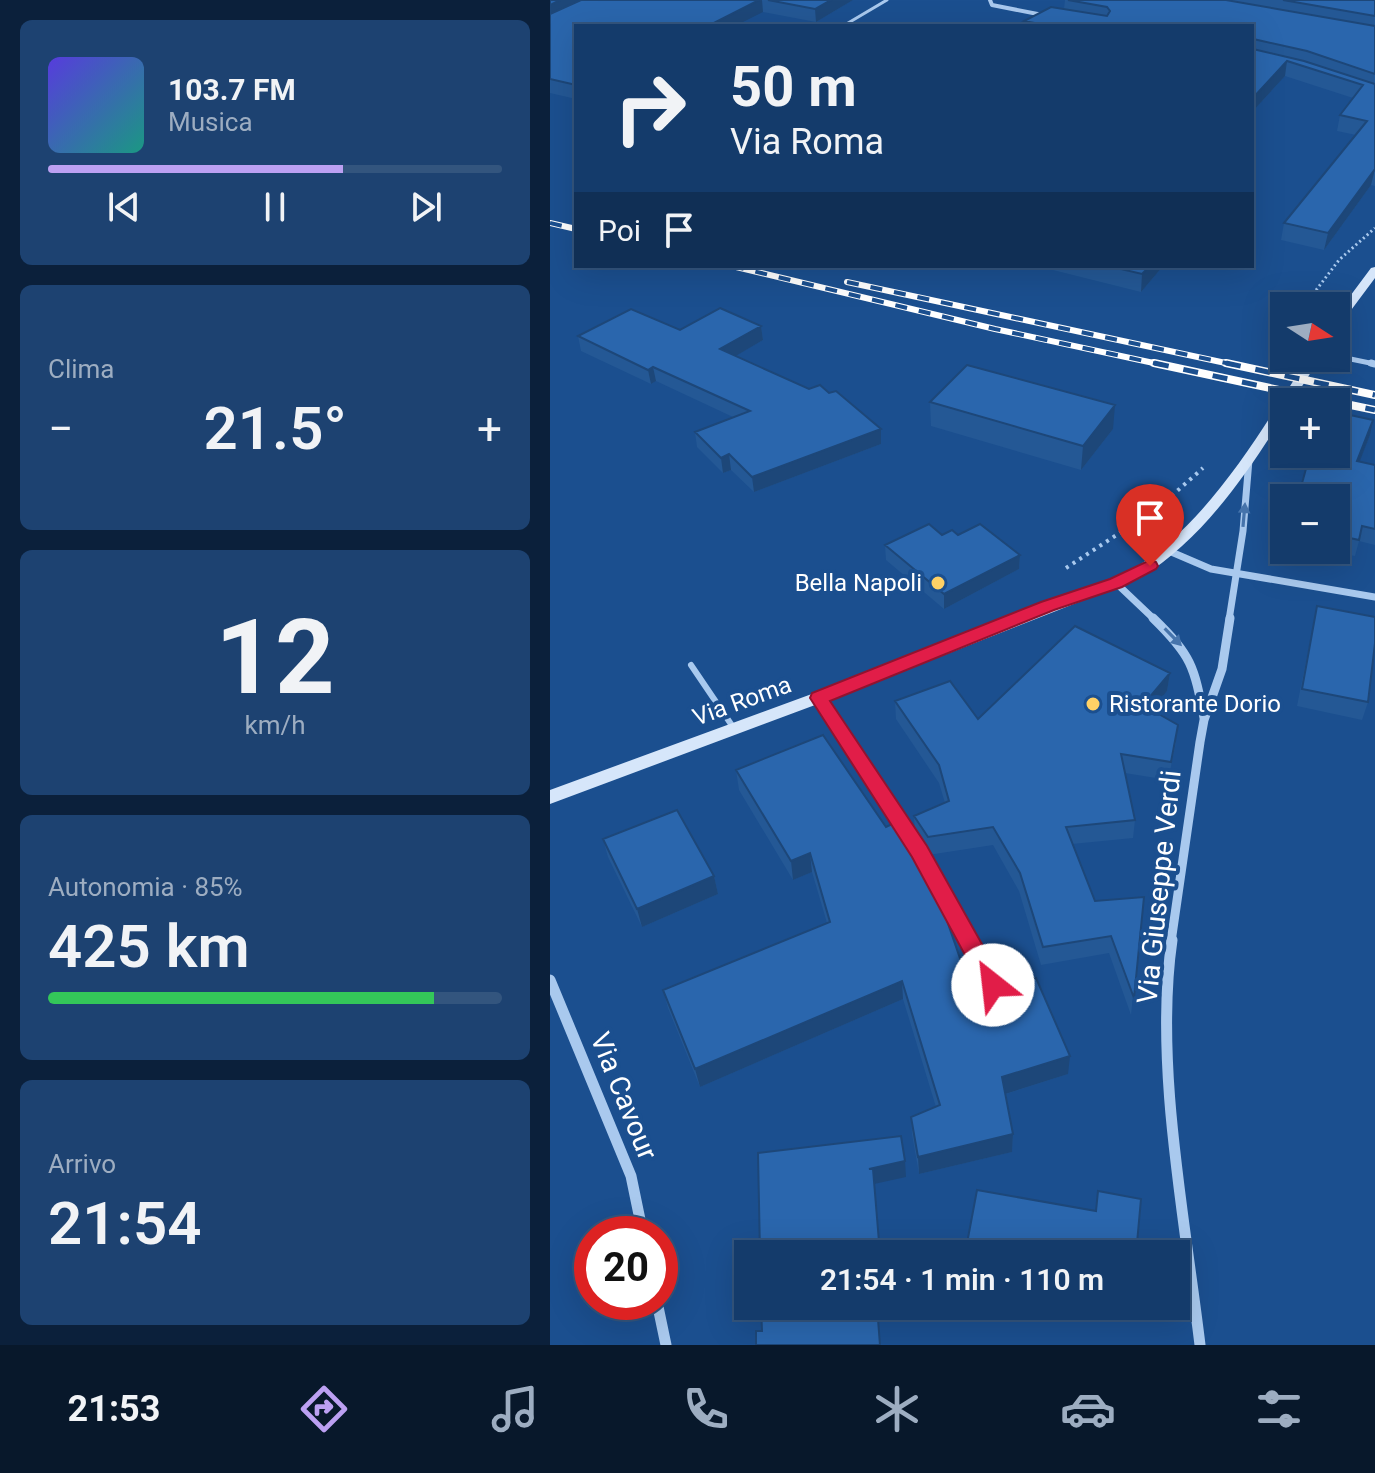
<!DOCTYPE html>
<html lang="it">
<meta charset="utf-8">
<style>
:root{--surface:#143b6b;--page:#1d4271;--text:#f1f3f6;--muted:#9dadc1;--line:#33557e;--accent:#bca0f2}
body{margin:0;font-family:Roboto,sans-serif;background:var(--page);color:var(--text);height:100vh;display:flex;flex-direction:column;font-size:30px;white-space:nowrap}
*{box-sizing:border-box;margin:0}
p{font-size:26px;color:var(--muted)}
.icon{flex:none;width:44px;height:44px;fill:none;stroke:currentColor;stroke-width:2;stroke-linecap:round;stroke-linejoin:round}
.map{position:relative;flex:1;overflow:hidden}
.panel{display:flex;flex-direction:column;gap:20px;padding:20px;background:#0b203b;width:550px}
.panel>*{flex:none}
.top-card{position:absolute;left:24px;top:24px;width:680px;height:244px;border-radius:0px;box-shadow:0 8px 32px #0002,0 0 0 2px var(--line);background:#143b6b;color:var(--text);overflow:hidden}
.needle{width:52px;rotate:102deg}
.buttons{position:absolute;left:720px;top:292px;display:grid;gap:16px}
.buttons a{display:grid;place-items:center;width:80px;height:80px;border-radius:0px;background:var(--surface);box-shadow:0 8px 32px #0002,0 0 0 2px var(--line);font-size:40px}
.speed{position:absolute;left:24px;top:1216px;display:flex;gap:16px;font-size:40px;font-weight:700;text-align:center}
.speed>*{display:grid;place-content:center;width:104px;height:104px;border-radius:50%;background:var(--surface);box-shadow:0 8px 32px #0002,0 0 0 2px var(--line);line-height:1}
.speed .limit{border:12px solid #d22;background:#fff;color:#111}
.pin{position:absolute;display:grid;place-items:center;width:68px;height:68px;color:#fff;margin:-82px -34px;border-radius:50% 50% 50% 0;rotate:-45deg;box-shadow:0 0 8px #0007}
.pin .icon{rotate:45deg}
.me{position:absolute;width:88px;margin:-44px;rotate:331deg;stroke-linejoin:round;filter:drop-shadow(0 0 6px #0008)}
.turn{display:flex;align-items:center;gap:28px;height:168px;padding:0 24px;font-size:36px}
.turn .icon{width:104px;height:104px;stroke-width:2.5}
.turn b{display:block;font-size:56px;line-height:68px}
.then{display:flex;align-items:center;height:76px;padding:0 24px;background:#0003;gap:16px;font-size:30px}
.big{font-size:60px;font-weight:600;line-height:1.1}
.panel .card{flex:1;display:flex;flex-direction:column;justify-content:center;gap:12px;min-width:0;padding:0 28px;border-radius:12px;background:var(--page)}
.panel .dial{align-items:center;gap:0}
.dial b{font-size:104px;line-height:1}
.song{display:flex;align-items:center;gap:24px}
.cover{width:96px;height:96px;border-radius:12px;background:linear-gradient(135deg,hsl(250 70% 55%),hsl(170 70% 35%))}
.played{height:8px;border-radius:4px;background:linear-gradient(90deg,var(--accent) 65%,var(--line) 65%)}
.keys{display:flex;justify-content:space-around;direction:ltr}
.heat{display:flex;justify-content:space-between;align-items:center;font-size:44px;direction:ltr}
.charge{height:12px;border-radius:6px;background:linear-gradient(90deg,#34c759 85%,var(--line) 0)}
.trip{position:absolute;left:184px;top:1240px;width:456px;height:80px;border-radius:0px;background:var(--surface);box-shadow:0 8px 32px #0002,0 0 0 2px var(--line);font-weight:600;line-height:80px;text-align:center}
.dock{display:flex;height:128px;justify-content:space-around;align-items:center;background:#08182b;color:var(--muted)}
.dock .icon{width:56px;height:56px}
.dock .active{color:var(--accent)}
.dock b{font-size:36px;color:var(--text)}
main{display:flex;flex:1;min-height:0}
.map>svg:first-child{display:block}
</style>
<main>
<section class="panel">
<div class="card">
<div class="song"><i class="cover"></i><div><b>103.7 FM</b><p>Musica</p></div></div>
<div class="played"></div>
<div class="keys"><svg class="icon" aria-label="previous" viewBox="0 0 24 24"><path d="M18 5L8 12l10 7zM5 5v14"/></svg><svg class="icon" aria-label="pause" viewBox="0 0 24 24"><path d="M8 5v14M16 5v14"/></svg><svg class="icon" aria-label="next" viewBox="0 0 24 24"><path d="M6 5l10 7-10 7zM19 5v14"/></svg></div>
</div>
<div class="card"><p>Clima</p>
<div class="heat"><a>−</a><b class="big">21.5°</b><a>+</a></div>
</div>
<div class="card dial"><b>12</b><p>km/h</p></div>
<div class="card"><p>Autonomia · 85%</p><b class="big">425 km</b><div class="charge"></div></div>
<div class="card"><p>Arrivo</p><b class="big">21:54</b></div>
</section>
<div class="map">
<svg width="825" height="1345" viewBox="0 0 825 1345">
<rect width="100%" height="100%" fill="#1b4f8f"/>
<g fill="none" stroke-linecap="round" stroke-linejoin="round">
<path stroke="#a9c9ee" stroke-width="3" stroke-dasharray="2 3" stroke-linecap="butt" d="M754 306 789 260 825 228
M732 344 729 343 734 336"/>
<path stroke="#a9c9ee" stroke-width="4" stroke-dasharray="3 5" stroke-linecap="butt" d="M516 568 608 508 653 468"/>
<path stroke="#a9c9ee" stroke-width="3" d="M293 26 337 0"/>
<path stroke="#a9c9ee" stroke-width="6" d="M141 665 185 730
M269 698 353 825
M375 862 419 942"/>
<path stroke="#a9c9ee" stroke-width="8" d="M418 940 443 985"/>
<path stroke="#a9c9ee" stroke-width="4" d="M440 0 442 5 498 16"/>
<path stroke="#a9c9ee" stroke-width="5" d="M786 356 825 364"/>
<path stroke="#a9c9ee" stroke-width="7" d="M821 363 825 364
M619 551 661 569 825 597
M566 583 605 620
M679 620 693 531 699 460"/>
<path stroke="#a9c9ee" stroke-width="9" d="M603 618C642 656 644 666 654 718
M621 942 650 742 654 720 672 669 680 618"/>
<path stroke="#a9c9ee" stroke-width="11" d="M622 940C604 1064 635 1219 650 1345
M0 980 81 1176 93 1234
M107 1302 116 1345"/>
<path fill="#d6e6fa" fill-rule="evenodd" d="M825 267V278L790 325 786 327V315L821 268Z
M758 358H770L742 402H734V415C695 476 653 539 590 578L300 692 0 804V790L289 684 580 571C660 522 708 435 758 358Z"/>
<g stroke="#fff" stroke-width="6">
<path id="rail-far1" d="M0 223 26 229
M182 266 445 329 613 365
M297 282 685 365"/>
</g>
<g stroke="#fff" stroke-width="8">
<path id="rail" d="M604 363 785 402
M676 363 825 395
M786 402 825 410"/>
</g>
<use href="#rail-far1" stroke="#1b4f8f" stroke-width="4" stroke-dasharray="12" stroke-linecap="butt"/>
<use href="#rail" stroke="#1b4f8f" stroke-width="5" stroke-dasharray="15" stroke-linecap="butt"/>
</g>
<path fill="#245895" d="M0 0H303L266 22 213 12 26 26V99L0 93Z
M515 0H825V186L821 185 774 250 731 240 734 223 806 135 787 131 790 115 803 98 735 76 702 112V26H474V21L514 9Z
M487 266H613L591 292Z
M211 326 213 340 185 356 331 444 204 492 181 470 173 473 147 447 145 432 183 417 106 381 101 384 31 351 28 336Z
M380 402 563 429 531 470 381 426Z
M820 435 809 462 825 465V545L809 541 805 556 778 550H786V498Z
M392 535H408L470 555 469 569 394 609 336 560 335 545Z
M767 606 818 702 812 720 747 706Z
M620 673 617 691 602 710 626 743 618 780 575 773 585 820 583 838 522 844 545 901 594 897 581 1015 559 953 491 965 469 891 443 845 378 855 365 834 364 816 395 803 389 783 346 719 345 701 428 719Z
M186 770 422 993 428 995 518 1074 456 1094 463 1134 462 1152 369 1174 362 1134 361 1117 386 1107 353 999 150 1087 118 1008 113 990 277 923 262 872 243 880 189 790Z
M53 839 164 876 168 894 92 927 58 857Z"/>
<path fill="#1d4779" d="M10 0H38L0 19V5Z
M209 0H212L213 12 185 26H158Z
M281 0H303L266 22 265 9Z
M737 61 735 76 702 112V99Z
M825 169 821 185 774 250 778 233Z
M600 266H613L591 292 592 274Z
M211 326 213 340 172 364 170 349Z
M103 367 106 381 101 384 98 370Z
M565 405 563 429 531 470 533 446Z
M823 420 820 435 804 476 807 461Z
M331 429V444L204 492 202 477Z
M179 454 181 470 173 473 171 458Z
M470 555 469 569 394 609V594Z
M620 673 617 691 591 723 593 705Z
M260 853 262 872 243 880 241 861Z
M164 876 168 894 92 927 87 909Z
M352 981 353 999 150 1087 145 1069Z
M520 1056 518 1074 452 1095V1077Z
M463 1134 462 1152 369 1174 368 1157Z
M355 1161 356 1177 324 1184 319 1169Z"/>
<path fill="#2a66ad" stroke="#1d4779" stroke-width="2" d="M0 0H10L0 5Z
M31 0H209L158 26H26V85L0 79V14Z
M218 0H281L265 9Z
M518 0H676L825 26V74L757 51 703 39 702 41V26H501L474 21 501 7 557 16 560 11 557 7Z
M733 0H825V16Z
M702 48 703 49 754 61 825 84V169L778 233 734 223 817 121 790 115 813 85 737 61 702 99Z
M558 266H600L592 274Z
M170 308 211 326 170 349 259 389 270 385 279 393 286 391 331 429 202 477 179 454 171 458 145 432 200 411 103 367 98 370 28 336 81 309 130 330Z
M417 365 565 405 533 446 380 402Z
M786 412 823 420 807 461 825 465V529L812 526 809 540 786 535V498H748L760 454H786Z
M379 524 392 535 402 530 408 535 430 524 470 555 394 594 335 545Z
M767 606 825 617V643L818 702 752 689Z
M525 626 620 673 593 705 628 725 621 762 571 754 585 820 516 827 545 901 594 897 584 998 561 936 493 947 470 873 443 827 378 837 364 816 399 801 389 765 345 701 400 681 428 719Z
M273 735 336 827 353 819 364 836 374 854 422 993 427 992 428 995 486 978 520 1056 452 1077 463 1134 368 1157 361 1117 390 1105 352 981 145 1069 113 990 280 922 260 853 241 861 186 770Z
M127 810 164 876 87 909 53 839Z
M351 1136 355 1161 319 1169H323L330 1254H210L208 1153Z
M427 1190 546 1211 548 1191 591 1199 586 1254H415Z
M211 1306H327L330 1345H206V1331H212Z"/>
<defs><path id="oneway-solid" d="M-6-.8H1V-3.2L6.5 0L1 3.2V.8H-6Z" transform="scale(2)"/></defs>
<g fill="#4674ac">
<use href="#oneway-solid" transform="translate(694 515) rotate(-85)"/>
<use href="#oneway-solid" transform="translate(623 637) rotate(46)"/>
</g>
<path fill="#e11d48" stroke="#92132f" stroke-width="2" d="M600 560 606 562 608 566 606 569 572 587 504 610 280 701 377 846 451 978 454 985 451 992 443 995 435 992 362 857 260 698 262 693 491 602 560 579Z"/>
<g fill="#ffd166" stroke="#1b4f8f" stroke-width="3">
<circle cx="388" cy="583" r="8"/>
<circle cx="543" cy="704" r="8"/>
</g>
<g text-anchor="middle" dominant-baseline="central" stroke-width="8" stroke-linejoin="round" paint-order="stroke">
<g font-size="24" fill="#fff" stroke="#1b4f8f" text-anchor="end">
<text x="372" y="583">Bella Napoli</text>
<text x="559" y="704" text-anchor="start">Ristorante Dorio</text>
</g>
<g font-size="24" fill="#fff" stroke="#1b4f8f">
<text transform="translate(192 701) rotate(-20)">Via Roma</text>
</g>
<g font-size="28" fill="#fff" stroke="#1b4f8f">
<text transform="translate(609 887) rotate(-84)">Via Giuseppe Verdi</text>
<text transform="translate(74 1096) rotate(68)">Via Cavour</text>
</g>
</g>
</svg>
<div class="buttons">
<a><svg class="needle" viewBox="-14 -14 28 28"><path d="M0-13l5 13h-10z" fill="#e53935"/><path d="M0 13l5-13h-10z" fill="#9dadc1"/></svg></a>
<a>+</a>
<a>−</a>
</div>
<div class="speed"><div class="limit">20</div></div>
<div class="pin" style="left:600px;top:566px;background:#d93025"><svg class="icon" aria-label="arrive" viewBox="0 0 24 24"><path d="M6 21V4h12l-3 4 3 4H6"/></svg></div>
<svg class="me" style="left:443px;top:985px" viewBox="-20 -20 40 40"><circle r="19" fill="#fff"/><path d="M0-13L10 11 0 6-10 11z" fill="#e11d48"/></svg>
<div class="trip">21:54 · 1 min · 110 m</div>
<div class="top-card">
<div class="turn"><svg class="icon" aria-label="right" viewBox="0 0 24 24"><path d="M7 20v-9h11M14 6l5 5-5 5"/></svg><div><b>50 m</b>Via Roma</div></div>
<div class="then">Poi<svg class="icon" aria-label="arrive" viewBox="0 0 24 24"><path d="M6 21V4h12l-3 4 3 4H6"/></svg></div>
</div>
</div>
</main>
<nav class="dock">
<b>21:53</b>
<svg class="icon active" aria-label="directions" viewBox="0 0 24 24"><path d="M12 3l9 9-9 9-9-9zM9 14v-3h6M13 9l2 2-2 2"/></svg>
<svg class="icon" aria-label="music" viewBox="0 0 24 24"><path d="M9 18V5l10-2v13"/><circle cx="6" cy="18" r="3"/><circle cx="16" cy="16" r="3"/></svg>
<svg class="icon" aria-label="phone" viewBox="0 0 24 24"><path d="M5 4h4l2 5-3 2q2 4 5 5l2-3 5 2v4C11 20 4 13 5 4z"/></svg>
<svg class="icon" aria-label="climate" viewBox="0 0 24 24"><path d="M12 3v18M4 7l16 10M4 17L20 7"/></svg>
<svg class="icon" aria-label="car" viewBox="0 0 24 24"><path d="M5 17H2v-5l4-1 3-4h7l3 4 3 1v5h-3M9 17h6M6 11h13"/><circle cx="7" cy="17" r="2"/><circle cx="17" cy="17" r="2"/></svg>
<svg class="icon" aria-label="filters" viewBox="0 0 24 24"><path d="M4 7h16M4 17h16"/><circle cx="9" cy="7" r="2"/><circle cx="15" cy="17" r="2"/></svg>
</nav>
